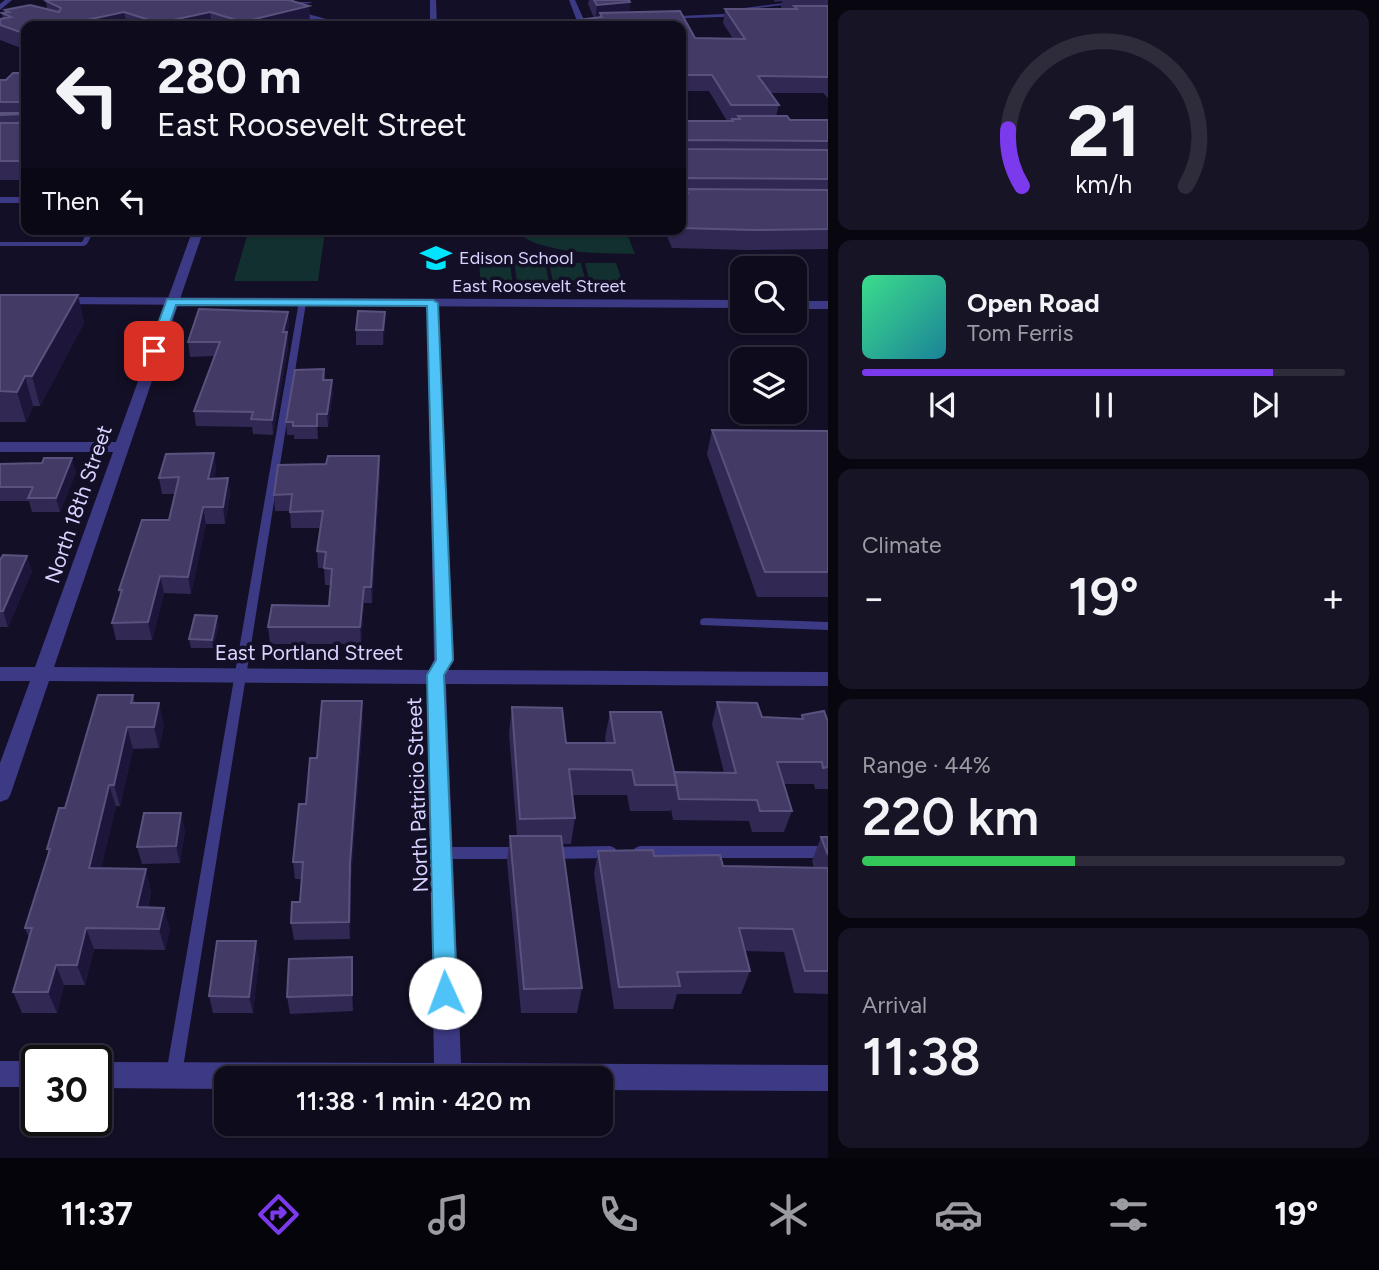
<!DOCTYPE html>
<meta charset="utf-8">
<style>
:root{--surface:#0e0b1c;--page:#171425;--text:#f1f3f6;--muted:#9b9ba3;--line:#2e2b3b;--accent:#7c3aed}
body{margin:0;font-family:Figtree,sans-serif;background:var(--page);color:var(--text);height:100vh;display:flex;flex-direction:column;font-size:26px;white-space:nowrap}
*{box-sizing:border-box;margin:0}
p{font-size:23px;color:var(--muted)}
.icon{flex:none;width:38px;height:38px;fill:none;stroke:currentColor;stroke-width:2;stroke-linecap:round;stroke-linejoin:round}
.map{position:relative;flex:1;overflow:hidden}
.panel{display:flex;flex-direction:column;gap:10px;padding:10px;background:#08060f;width:551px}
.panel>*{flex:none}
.top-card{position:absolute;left:21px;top:21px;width:665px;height:214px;border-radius:14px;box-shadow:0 2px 5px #0004,0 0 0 2px var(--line);background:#0e0b1c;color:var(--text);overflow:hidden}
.buttons{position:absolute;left:730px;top:256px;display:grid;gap:14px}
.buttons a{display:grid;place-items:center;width:77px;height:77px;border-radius:14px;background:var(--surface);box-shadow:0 2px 5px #0004,0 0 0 2px var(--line);font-size:35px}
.speed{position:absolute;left:21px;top:1045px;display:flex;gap:14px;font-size:35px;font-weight:700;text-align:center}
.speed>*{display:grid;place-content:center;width:91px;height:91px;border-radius:50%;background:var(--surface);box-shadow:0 2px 5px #0004,0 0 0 2px var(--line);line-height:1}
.speed .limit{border:4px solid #111;border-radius:10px;background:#fff;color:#111}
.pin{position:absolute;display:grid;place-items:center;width:60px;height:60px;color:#fff;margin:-30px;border-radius:14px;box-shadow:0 4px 10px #0006}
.me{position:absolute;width:77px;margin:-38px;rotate:358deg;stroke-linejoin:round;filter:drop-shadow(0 0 5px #0008)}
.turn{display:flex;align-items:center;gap:24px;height:147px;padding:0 21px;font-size:32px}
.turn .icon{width:91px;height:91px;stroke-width:2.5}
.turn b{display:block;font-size:49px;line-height:60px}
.then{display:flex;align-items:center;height:66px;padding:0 21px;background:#0003;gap:14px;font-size:26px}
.big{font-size:52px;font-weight:600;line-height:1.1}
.panel .card{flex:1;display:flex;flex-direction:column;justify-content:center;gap:10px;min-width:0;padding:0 24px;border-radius:14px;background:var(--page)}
.panel .dial{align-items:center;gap:0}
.dial svg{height:182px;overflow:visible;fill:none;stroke:var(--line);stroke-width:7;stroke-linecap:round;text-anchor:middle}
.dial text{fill:var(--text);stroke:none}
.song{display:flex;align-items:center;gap:21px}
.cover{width:84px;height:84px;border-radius:10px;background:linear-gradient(135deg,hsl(150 70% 55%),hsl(190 70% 35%))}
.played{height:7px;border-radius:4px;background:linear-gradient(90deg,var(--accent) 85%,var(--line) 85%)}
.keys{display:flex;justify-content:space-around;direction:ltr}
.heat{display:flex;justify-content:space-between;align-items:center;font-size:38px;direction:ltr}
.charge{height:10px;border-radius:5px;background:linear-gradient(90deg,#34c759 44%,var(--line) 0)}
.trip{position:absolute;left:214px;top:1066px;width:399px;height:70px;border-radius:14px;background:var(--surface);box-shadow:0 2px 5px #0004,0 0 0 2px var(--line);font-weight:600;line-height:70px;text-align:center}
.menu{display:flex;height:112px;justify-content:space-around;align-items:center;background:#06040b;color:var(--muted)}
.menu .icon{width:49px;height:49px}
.menu .current{color:var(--accent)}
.menu b{font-size:32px;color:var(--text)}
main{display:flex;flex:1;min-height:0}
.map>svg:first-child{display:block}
</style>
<main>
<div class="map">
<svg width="828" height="1158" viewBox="0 0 828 1158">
<rect width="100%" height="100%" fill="#130f26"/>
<path fill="#12302f" d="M513 229H631L626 231 635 254C600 253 538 255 513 229Z
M248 232H325L318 281H234Z
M479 262H510L513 287H481Z
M514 262H545L550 287H518Z
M549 262 581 263 587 287H554Z
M585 263H616L624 287H591Z"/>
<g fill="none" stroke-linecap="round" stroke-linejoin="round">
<path fill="#3d3a85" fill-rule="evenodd" d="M810 0H823L749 9 753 15 751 16 744 8Z
M289 2H310L312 3 290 4Z
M89 229H95L87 244 84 246H0V242H82Z
M299 301 306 303 182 1074 180 1080 174 1082 168 1080 166 1074Z
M705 618 828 622V630L701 625 700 622 701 619Z
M610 846 615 848 617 852 615 856 610 858 549 859 544 857 542 853 544 849 549 847Z
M640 846H828V858H640L635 856 633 852 635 848Z
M441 847H522L527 849 529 853 527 857 522 859H441L436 857 434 853 436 849Z"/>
<path fill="#3d3a85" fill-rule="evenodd" d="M5 0H12L0 10V4Z
M288 0H294L293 8 297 11 352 26C333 27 301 20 286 9Z
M430 0H436L437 26H430Z
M569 0H575L584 20 590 26H583L577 21Z
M747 13 749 16 660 19 656 17Z
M0 197H26V203H0Z
M193 229H204L54 667 429 670 434 660 427 303 433 299 437 300 454 660 448 670 828 672V686L446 684 461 1063 828 1065V1091L600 1090V1078H226V1089L96 1088V1062L434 1063 427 684 49 681 11 793 8 799 0 802V763L30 681H0V667H35L113 452H0V442H116Z
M0 1061H37V1087H0Z"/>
<path fill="#3d3a85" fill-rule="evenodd" d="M56 297 742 300V308L52 304 50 301Z
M794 301H828V309H794Z"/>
</g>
<path fill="#312854" d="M589 0H629L630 2 629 12 680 11 695 38 733 39 723 23 725 9H782L781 8 782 1 775 2 774 0H828V98L823 93H770L779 105 776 116H787L790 120H828V249L749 250 672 248 664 229H681V121H727L709 91H681V26H568L569 21 594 18 588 4Z
M46 1 309 6 310 23 295 26H26V50L0 40V19H3L2 13 5 12V10L47 9Z
M26 73V180H0V80H6Z
M0 295H78L84 323 40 406H33L26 422H0Z
M288 312 289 326 287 334 288 347 273 435 253 434 252 427 196 426 194 411 214 356 190 357 188 342Z
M385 327 383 345H356V330Z
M324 369 325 380 333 393 328 427H318V439H294V435H287L286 422Z
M712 430 828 431V597H757L707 454Z
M214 453 216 470 214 479 228 478 230 495 225 524H206L191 594 164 593 152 640H116L112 623 120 595 119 590 169 520 175 494H162L159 478Z
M379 456 380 472 372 603H364L361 644H270L268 627 329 606 330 585H325L324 568H318L317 551 321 528H291L290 511H275L274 495 326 464Z
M0 464 76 472 60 512H32L29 501H0Z
M0 560 32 571 8 627H0Z
M219 625 213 648H191L189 639Z
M133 695 135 703 164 724 159 748 133 749 120 806H116L101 868 151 890 148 908 170 929 165 950 94 949 85 985H64L57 1013H22L13 992 29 938 25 928 49 853 47 849 65 808Z
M717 702 762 717 801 719 802 715 828 722V789H815L814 784H784L792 811 784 832H752L749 821 673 820 671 809 670 811H630L627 795H572L575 818 571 844H562L582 988 577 1013H521L507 861 510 836H517L509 733 512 707 566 743H606L605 738 610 712 674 772 724 773 712 724Z
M363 718 351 880 350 939 294 940 291 923 300 902 302 879H295L293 862 317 758Z
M185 830 180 863 142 864 137 847Z
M821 837H828V994L794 993 784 952 744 951 750 971 741 994H677L673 1009H614L594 874 598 851 654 856 723 866 814 868 812 861Z
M352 957 353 974V1011L290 1014 287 997Z
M259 958 253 1013H213L209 996Z"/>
<path fill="#1d163a" d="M630 2 629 17 600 13 599 19 595 20 597 5Z
M309 6 310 23 295 26H244L243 22Z
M124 12 127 26H59Z
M210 12 212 26H160L159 23Z
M684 178 681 197V181Z
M78 295 84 323 40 406 32 376Z
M288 312 289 326 287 334 288 347 273 435 272 420 283 332Z
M385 312V327L383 345V330Z
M25 376 33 406 26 422 17 392Z
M332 380 333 393 328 427 327 414Z
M317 414 318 427V439L317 426Z
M214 453 216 470 211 495 208 479Z
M379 456 380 472 372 603 371 587Z
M72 458 76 472 60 512 56 498Z
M228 478 230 495 225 524 223 507Z
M203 507 206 524 191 594 188 577Z
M27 556 32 571 8 627 3 611Z
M160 576 164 593 152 640 148 622Z
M364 587V603L361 644 360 627Z
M217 616 219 625 213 648 212 640Z
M362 701 363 718 351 880 350 939 349 922 350 863Z
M159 703 164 724 159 748 154 727Z
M127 727 133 749 120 806 114 785Z
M109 785 116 806 96 889 89 868Z
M181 813 185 830 180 863 176 846Z
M146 869 151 890 143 928 137 907Z
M164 908 170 929 165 950 159 929Z
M86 928 94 949 85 985 77 965Z
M256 941 259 958 253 1013 249 997Z
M352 957 353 974V1011L352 995Z
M56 965 64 985 57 1013 48 992Z"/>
<path fill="#433a66" stroke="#5a527e" stroke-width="2" d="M51 0H289L309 6 243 22 210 12 159 23 124 12 59 26H26V34L0 25V19L11 17 2 13 9 12 5 10 30 5 59 12 61 8 46 1Z
M594 0H629L630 2 597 5Z
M794 6H828V77L758 76 779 105H731L712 75H681V26H571L569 21 602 17 600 13 680 11 695 38 745 39 725 9H797Z
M13 73H26V161H0V123H22L24 120 22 114 0 115V113H24L25 105 22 102H0V80H6Z
M738 116H787L790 120H828V141L684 140 681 146 684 149 828 150V179L684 178 681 181V121H733L732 119H740Z
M686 189 828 190V229L753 230 681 228V193H688Z
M0 295H78L32 376H25L17 392 0 391Z
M199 309 288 312 283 332H287L272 420 251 419 253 412 194 411 220 342H188Z
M358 311 385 312 383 330H356Z
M324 369 323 380H332L327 414H317V426H293V422H286L295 370Z
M712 430 828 431V572H765Z
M214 453 208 479 228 478 223 507H203L188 577 160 576 148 622 112 623 122 590H119L142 520H169L179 477 159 478 166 454Z
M328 456H379L371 587H364L360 627H268L272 605 329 606 332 569 324 568 326 552 317 551 323 511 290 512 292 494 274 495 278 465 326 464Z
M44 458H72L56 498H28L33 487H0V464L42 463Z
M3 555 27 556 3 611H0V560Z
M195 615 217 616 212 640 189 639Z
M98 695H133L131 703H159L154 727H127L114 785H109L89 868 146 869 137 907 164 908 159 929 86 928 77 965H56L48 992H13L32 928H25L50 849H47L59 808H65Z
M322 701H362L350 863 349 922 291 923 292 902H300L303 862H293L299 804H306L310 758H317Z
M717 702 757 703 762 717 803 719 802 715 824 711 828 722V767L823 768 822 762H777L792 811H760L757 800 679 799 674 772 736 773Z
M512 707 562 708 566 743H615L610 712H661L677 785H635L632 770 569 769 575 818 520 819Z
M144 813H181L176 846 137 847Z
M510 836H561L582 988 524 989Z
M821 837H828V855Z
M653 850 654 856 720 855 723 866 828 868V971H805L793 929 739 928 750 971 677 972 680 986 619 987 598 851Z
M217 941H256L249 997 209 996Z
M352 957V995L287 997 289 959Z"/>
<path fill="#4fc3f7" stroke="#337fa1" stroke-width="2" d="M167 299 433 300 438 303 453 660 444 675 457 993 453 1000 445 1004 437 1000 434 993 427 675 436 660 427 306 176 305 160 351 150 354 148 351Z"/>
<defs>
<g id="school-bare" transform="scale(2.415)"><path d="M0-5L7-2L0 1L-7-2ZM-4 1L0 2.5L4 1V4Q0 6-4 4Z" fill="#00e5ff" stroke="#130f26" stroke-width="2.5" paint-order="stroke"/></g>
</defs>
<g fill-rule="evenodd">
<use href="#school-bare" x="436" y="258"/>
</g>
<g text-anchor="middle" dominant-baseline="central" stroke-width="7" stroke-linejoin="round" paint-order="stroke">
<g font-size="18" fill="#d9d4ff" stroke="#130f26" text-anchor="start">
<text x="459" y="258">Edison School</text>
</g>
<g font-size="18" fill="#d9d4ff" stroke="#130f26">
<text x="539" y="286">East Roosevelt Street</text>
</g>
<g font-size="21" fill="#d9d4ff" stroke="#130f26">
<text transform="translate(78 504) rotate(-71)">North 18th Street</text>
<text x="309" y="652">East Portland Street</text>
<text transform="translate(417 795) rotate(-92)">North Patricio Street</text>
</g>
</g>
</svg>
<div class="buttons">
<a><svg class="icon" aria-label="search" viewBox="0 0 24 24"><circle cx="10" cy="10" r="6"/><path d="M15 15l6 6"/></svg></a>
<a><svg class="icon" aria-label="layers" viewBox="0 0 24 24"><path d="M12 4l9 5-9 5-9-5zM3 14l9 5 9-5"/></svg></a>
</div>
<div class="speed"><div class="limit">30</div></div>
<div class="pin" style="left:154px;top:351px;background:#d93025"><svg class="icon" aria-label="arrive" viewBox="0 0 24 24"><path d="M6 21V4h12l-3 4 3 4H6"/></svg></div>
<svg class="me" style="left:445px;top:993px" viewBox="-20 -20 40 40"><circle r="19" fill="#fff"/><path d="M0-13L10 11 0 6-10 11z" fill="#4fc3f7"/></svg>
<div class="trip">11:38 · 1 min · 420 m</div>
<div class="top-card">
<div class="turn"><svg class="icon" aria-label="left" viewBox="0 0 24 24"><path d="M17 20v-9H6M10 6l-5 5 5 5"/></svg><div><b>280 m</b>East Roosevelt Street</div></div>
<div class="then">Then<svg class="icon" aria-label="left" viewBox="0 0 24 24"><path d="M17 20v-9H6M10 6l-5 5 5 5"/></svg></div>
</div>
</div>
<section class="panel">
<div class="card dial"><svg viewBox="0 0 100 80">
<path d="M14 69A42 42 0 1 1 86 69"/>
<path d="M14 69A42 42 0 0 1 8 44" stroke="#7c3aed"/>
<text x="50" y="56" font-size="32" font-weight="700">21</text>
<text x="50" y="72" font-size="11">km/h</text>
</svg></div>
<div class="card">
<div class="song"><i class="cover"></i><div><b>Open Road</b><p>Tom Ferris</p></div></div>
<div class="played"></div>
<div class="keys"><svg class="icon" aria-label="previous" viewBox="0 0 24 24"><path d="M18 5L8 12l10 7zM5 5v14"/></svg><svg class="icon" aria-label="pause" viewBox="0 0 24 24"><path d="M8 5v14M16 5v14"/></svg><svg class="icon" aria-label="next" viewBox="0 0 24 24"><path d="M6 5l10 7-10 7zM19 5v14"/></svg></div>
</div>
<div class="card"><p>Climate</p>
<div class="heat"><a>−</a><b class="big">19°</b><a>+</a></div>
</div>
<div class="card"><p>Range · 44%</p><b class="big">220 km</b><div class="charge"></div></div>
<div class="card"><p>Arrival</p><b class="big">11:38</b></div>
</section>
</main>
<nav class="menu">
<b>11:37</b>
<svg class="icon current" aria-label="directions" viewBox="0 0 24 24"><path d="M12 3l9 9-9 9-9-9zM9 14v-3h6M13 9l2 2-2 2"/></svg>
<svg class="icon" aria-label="music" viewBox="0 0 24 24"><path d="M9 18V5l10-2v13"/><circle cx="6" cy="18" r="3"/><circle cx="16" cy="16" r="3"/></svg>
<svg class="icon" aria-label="phone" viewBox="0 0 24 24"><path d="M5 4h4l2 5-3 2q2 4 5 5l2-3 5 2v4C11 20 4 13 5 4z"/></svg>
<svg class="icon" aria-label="climate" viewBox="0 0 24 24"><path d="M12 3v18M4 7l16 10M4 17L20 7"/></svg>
<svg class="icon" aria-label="car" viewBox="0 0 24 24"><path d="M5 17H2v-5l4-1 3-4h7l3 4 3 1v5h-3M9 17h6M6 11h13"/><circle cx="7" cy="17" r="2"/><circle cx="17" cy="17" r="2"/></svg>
<svg class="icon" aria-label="filters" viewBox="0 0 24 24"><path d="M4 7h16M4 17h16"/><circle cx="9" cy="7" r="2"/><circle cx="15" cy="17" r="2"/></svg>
<b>19°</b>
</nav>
